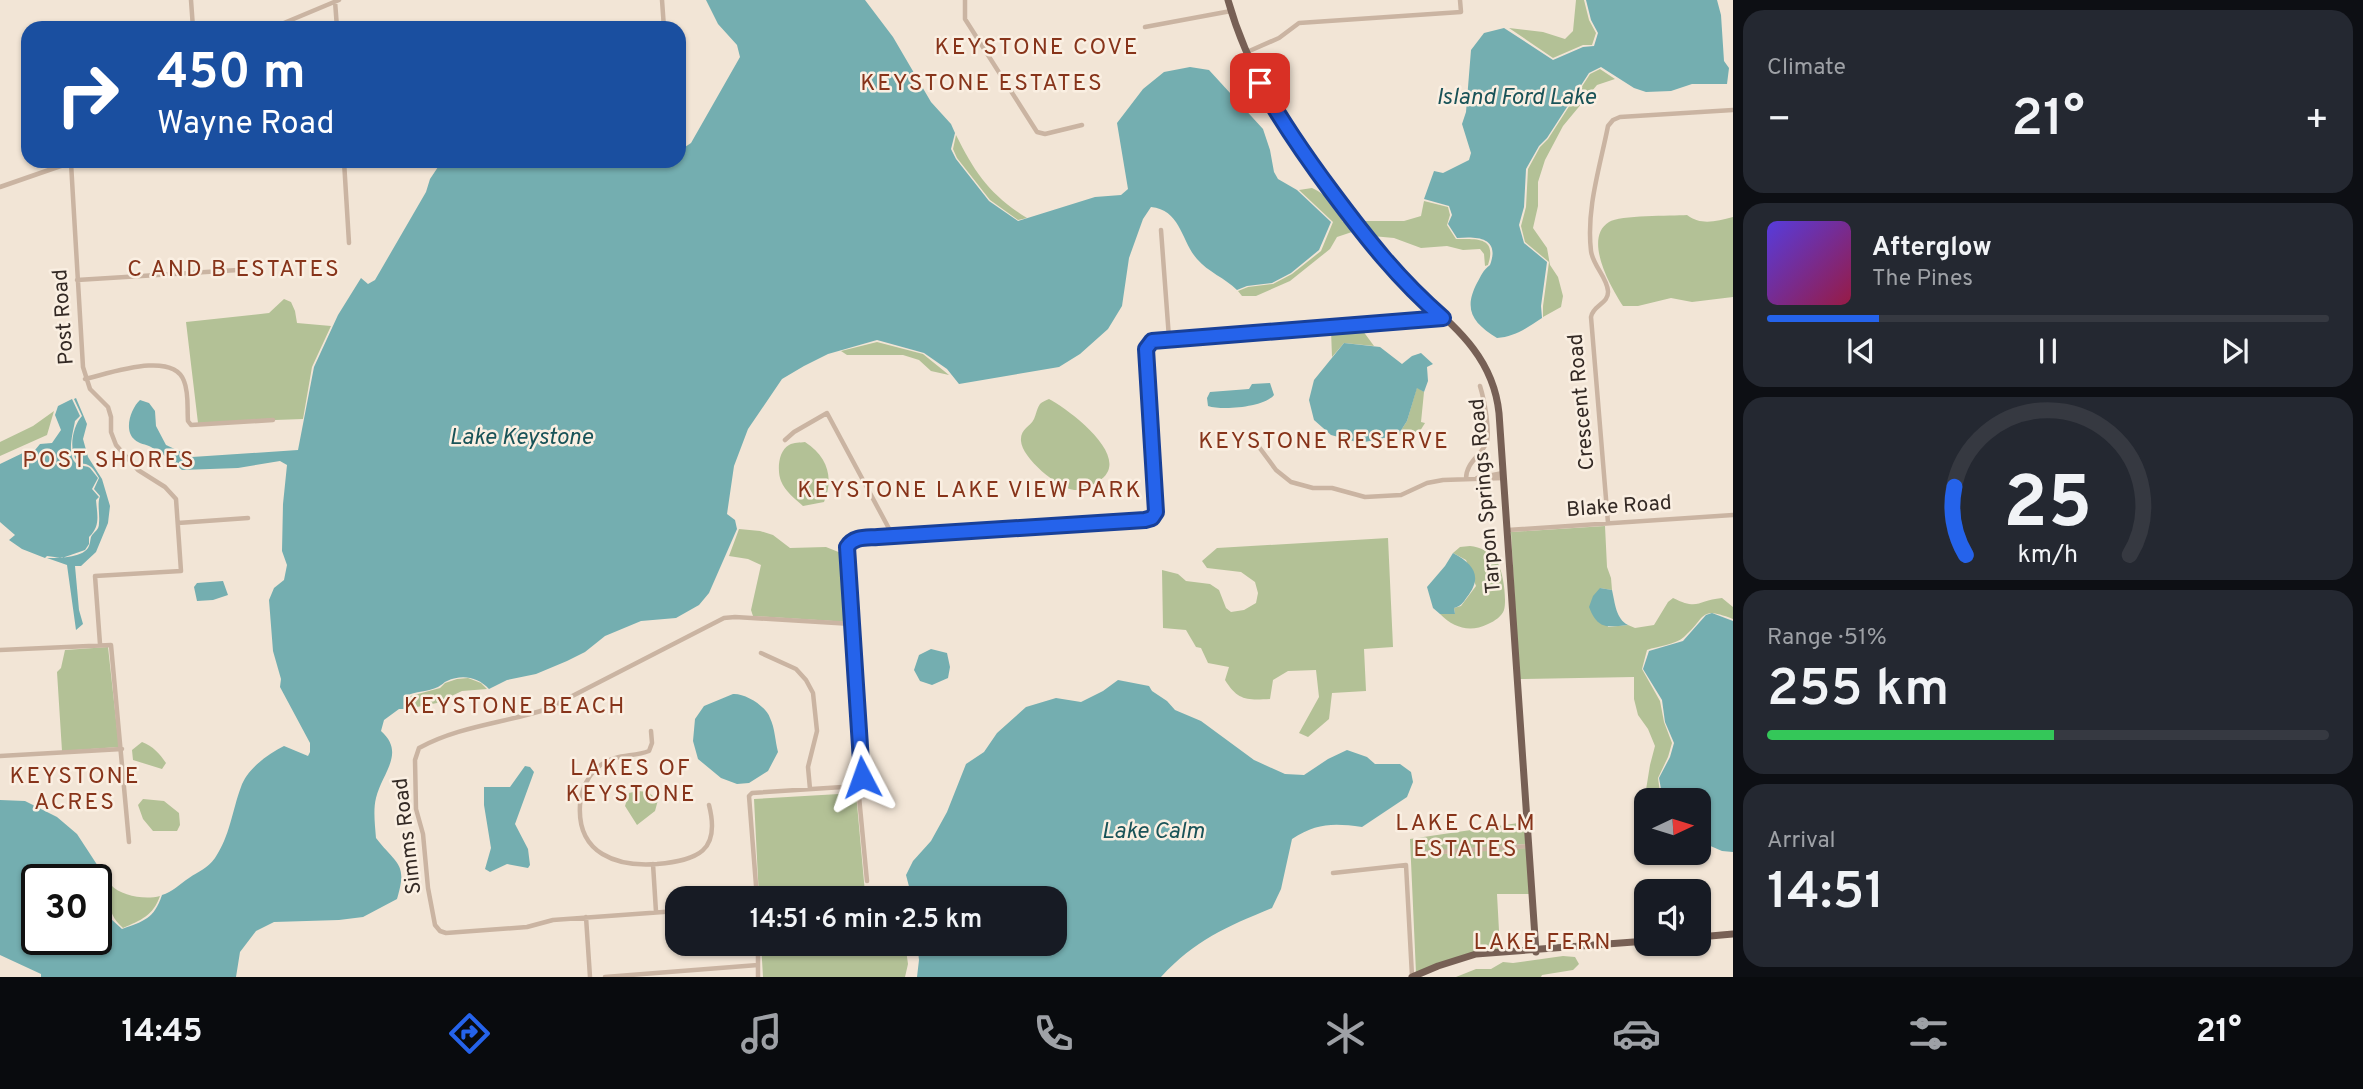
<!DOCTYPE html>
<meta charset="utf-8">
<style>
:root{--surface:#171b24;--page:#242831;--text:#f1f3f6;--muted:#9ea1a6;--line:#363941;--accent:#2563eb}
body{margin:0;font-family:Overpass,sans-serif;background:var(--page);color:var(--text);height:100vh;display:flex;flex-direction:column;font-size:26px;white-space:nowrap}
*{box-sizing:border-box;margin:0}
p{font-size:23px;color:var(--muted)}
.icon{flex:none;width:38px;height:38px;fill:none;stroke:currentColor;stroke-width:2;stroke-linecap:round;stroke-linejoin:round}
.map{position:relative;flex:1;overflow:hidden}
.side{display:flex;flex-direction:column;gap:10px;padding:10px;background:#0d0f14;width:630px}
.side>*{flex:none}
.guide{position:absolute;left:21px;top:21px;width:665px;height:147px;border-radius:21px;box-shadow:0 2px 5px #0004;background:#1a4fa0;color:#fff;overflow:hidden}
.needle{width:46px;rotate:86deg}
.fabs{position:absolute;left:1634px;top:788px;display:grid;gap:14px}
.fabs a{display:grid;place-items:center;width:77px;height:77px;border-radius:14px;background:var(--surface);box-shadow:0 2px 5px #0004;font-size:35px}
.speed{position:absolute;left:21px;top:864px;display:flex;gap:14px;font-size:35px;font-weight:700;text-align:center}
.speed>*{display:grid;place-content:center;width:91px;height:91px;border-radius:50%;background:var(--surface);box-shadow:0 2px 5px #0004;line-height:1}
.speed .limit{border:4px solid #111;border-radius:10px;background:#fff;color:#111}
.pin{position:absolute;display:grid;place-items:center;width:60px;height:60px;color:#fff;margin:-30px;border-radius:14px;box-shadow:0 4px 10px #0006}
.me{position:absolute;width:77px;margin:-38px;rotate:356deg;stroke-linejoin:round;filter:drop-shadow(0 0 5px #0008)}
.turn{display:flex;align-items:center;gap:24px;height:147px;padding:0 21px;font-size:32px}
.turn .icon{width:91px;height:91px;stroke-width:2.5}
.turn b{display:block;font-size:49px;line-height:60px}
.big{font-size:52px;font-weight:600;line-height:1.1}
.side .tile{flex:1;display:flex;flex-direction:column;justify-content:center;gap:10px;min-width:0;padding:0 24px;border-radius:21px;background:var(--page)}
.side .dial{align-items:center;gap:0}
.dial svg{height:182px;overflow:visible;fill:none;stroke:var(--line);stroke-width:7;stroke-linecap:round;text-anchor:middle}
.dial text{fill:var(--text);stroke:none}
.song{display:flex;align-items:center;gap:21px}
.cover{width:84px;height:84px;border-radius:10px;background:linear-gradient(135deg,hsl(250 70% 55%),hsl(340 70% 35%))}
.played{height:7px;border-radius:4px;background:linear-gradient(90deg,var(--accent) 20%,var(--line) 20%)}
.keys{display:flex;justify-content:space-around;direction:ltr}
.heat{display:flex;justify-content:space-between;align-items:center;font-size:38px;direction:ltr}
.charge{height:10px;border-radius:5px;background:linear-gradient(90deg,#34c759 51%,var(--line) 0)}
.trip{position:absolute;left:665px;top:886px;width:402px;height:70px;border-radius:21px;background:var(--surface);box-shadow:0 2px 5px #0004;font-weight:600;line-height:70px;text-align:center}
.tab-bar{display:flex;height:112px;justify-content:space-around;align-items:center;background:#090b0e;color:var(--muted)}
.tab-bar .icon{width:49px;height:49px}
.tab-bar .active{color:var(--accent)}
.tab-bar b{font-size:32px;color:var(--text)}
main{display:flex;flex:1;min-height:0}
.map>svg:first-child{display:block}
</style>
<main>
<div class="map">
<svg width="1733" height="977" viewBox="0 0 1733 977">
<rect width="100%" height="100%" fill="#f2e5d6"/>
<path fill="#b3c196" d="M1576 0H1584L1589 20 1596 33 1592 45H1583L1553 58 1509 28 1543 32 1565 39 1573 31Z
M1600 69 1615 79 1597 85 1563 126 1545 160 1538 182V206L1533 228 1547 248 1550 265 1558 277 1563 296 1561 307 1543 317V306L1549 262 1525 242 1521 226 1526 207 1528 169 1540 147 1548 139 1590 74Z
M956 135C975 173 990 195 1027 218L1018 220 990 200 957 158 953 149Z
M1312 188C1329 196 1335 206 1343 222L1351 221 1358 230 1337 237 1330 249 1290 281 1256 296H1242L1238 291 1248 287 1273 284 1292 274 1321 251 1333 222 1299 190Z
M1424 201 1448 207 1450 215 1447 225 1456 239C1478 239 1497 237 1488 265L1485 266 1484 254 1480 249 1463 250 1447 246 1421 248 1394 238 1372 236 1365 233 1356 221H1404L1421 216Z
M1687 215C1702 226 1716 221 1733 217V297L1692 302 1671 298 1638 306H1623C1610 286 1583 238 1609 222 1620 215 1671 216 1687 215Z
M284 299 291 302 295 311 297 323 331 326 312 367 303 419 198 423 186 322 269 313Z
M1331 330 1363 331 1374 346 1344 343 1332 357Z
M877 342 923 354 949 375 931 371 919 360 903 355H847L841 351Z
M1417 387 1424 392 1421 422 1425 423 1420 431 1398 435 1407 421Z
M1049 399C1068 409 1135 458 1099 481 1092 485 1082 491 1074 490 1058 488 1022 458 1021 441 1020 429 1030 427 1034 419 1036 415 1037 408 1040 404 1042 402 1046 400 1049 399Z
M54 411 47 435 0 456V442L33 426Z
M805 442C828 457 834 478 824 502L803 506C795 499 785 491 781 481 777 471 778 451 789 445 794 442 800 443 805 442Z
M1605 526 1607 567 1611 578 1612 590 1600 588 1608 627 1628 625 1635 628 1654 625 1668 602 1673 598C1699 611 1698 600 1722 598L1733 607V619C1698 606 1707 617 1684 637 1675 645 1658 646 1647 650L1642 669 1660 701 1664 722 1672 743 1668 757 1658 778 1661 800H1647V810L1645 796 1650 765 1655 746 1648 729 1638 715 1634 699V677L1519 679 1511 532Z
M739 529 760 531 773 535 790 548 826 547 846 555 849 622 753 616 751 610 761 565 748 559 729 556Z
M1388 538 1393 647 1364 649 1366 691 1332 693 1329 719 1308 737 1299 733 1319 697 1316 670 1288 671 1273 680 1270 699C1247 700 1238 701 1225 680L1229 667 1208 663 1201 648 1196 647 1186 630 1163 628 1162 570 1178 574 1186 581 1210 584 1219 590 1226 608 1231 612 1244 610 1256 603 1258 593 1255 582 1241 572 1207 568 1202 561 1217 548Z
M1470 546C1480 547 1491 552 1497 562 1503 570 1507 600 1504 610 1502 616 1495 621 1488 624 1470 633 1454 628 1440 614H1455L1454 608 1461 606 1476 586 1466 560 1453 553 1460 547Z
M108 647 119 747 62 751 57 672 61 668 65 650Z
M468 678 481 683 487 689 462 691 437 703 407 709V697L440 688 445 683 457 679Z
M142 742C153 746 160 754 166 763L162 769 133 760 132 750Z
M638 791 648 792 658 800 655 811 637 825 625 806 629 793Z
M856 793 865 893 895 898H759L754 799Z
M143 799 164 801 179 813 180 825 177 831H153L143 819 138 805Z
M1525 822 1526 844 1423 852 1424 855 1526 848 1530 894H1497L1500 949 1416 973 1410 839Z
M111 885C121 896 145 900 160 896 153 916 141 920 123 928 107 914 110 904 111 885Z
M761 943H905L908 964 905 977H763Z
M1563 956 1575 957 1579 964 1573 970 1542 975 1541 977H1456L1476 969H1491L1503 962 1513 963Z"/>
<path fill="#74aeb0" fill-rule="evenodd" d="M706 0H865L893 37 931 102 951 124 955 133 951 149 956 159 989 201 1018 221 1095 197 1121 195 1128 189 1117 123 1143 89 1164 72 1190 67 1209 70 1263 129 1270 150 1274 172 1278 179 1297 190 1331 222 1319 250 1291 273 1272 283 1247 286 1237 290C1225 278 1208 272 1197 259 1181 241 1181 210 1151 207L1143 219 1129 258 1122 306 1108 329 1080 354 1059 367 959 384 947 369 924 353 877 340 828 354 804 366 782 379 748 429 734 466 727 514 735 520 737 529 709 593 699 605 676 618 641 621 605 636 585 652 567 661 536 674 507 680 489 689C478 677 462 674 447 681 444 682 442 685 438 687 428 692 416 691 405 696V709H399L384 720 381 731C406 753 382 773 376 798 373 810 375 825 376 838 397 865 408 863 397 899L363 917 339 920 274 922 256 931 240 952 236 977H41V974L0 955V800L25 801 57 817 77 834 109 883 108 903 111 919 122 929C144 921 154 919 162 895 172 892 180 884 189 878 199 871 207 869 215 858 230 836 232 811 241 787 247 769 268 754 284 746L308 756 310 752V743L280 687 281 679 273 651 269 600 274 588 284 580 287 565 282 551 283 504 287 465 280 461 238 468 182 470C173 462 162 453 151 447 146 444 139 444 135 440 123 431 131 408 140 400L149 403 155 411 156 426 166 445 192 457 298 450 314 367 338 315 361 278 368 284 375 280 426 192 430 179 442 161H679V151L691 143 740 57 737 45 718 24ZM37 880H96V940H37Z
M1586 0H1717L1721 15 1724 61 1729 68 1727 84H1692L1671 91 1646 92 1634 88 1601 67 1589 73 1547 138 1539 146 1526 169 1524 207 1519 225 1524 243 1547 262 1541 306 1542 318C1527 328 1514 337 1497 338 1473 323 1463 310 1477 283 1481 276 1483 270 1490 265 1500 238 1479 236 1457 238L1448 224 1452 215 1449 206 1424 199 1434 171 1443 173 1469 160 1471 153 1462 124 1466 112 1471 50 1484 33 1504 28 1553 60 1583 47 1594 46 1598 33 1591 20Z
M1344 343 1380 347 1402 364 1412 356 1421 353 1433 364 1427 367 1428 381 1424 392 1417 388 1407 421 1398 435 1360 443 1331 435 1314 420 1309 400 1314 380Z
M1270 383 1274 395C1265 407 1223 411 1208 406L1207 398 1210 392 1249 389 1252 384Z
M76 398 87 424 83 439 88 457 102 479 110 506 108 523 96 552 81 566H75L79 610 83 624 76 630 67 565 47 558C58 558 81 558 88 548 90 545 90 541 91 537 94 531 99 531 99 523 100 514 97 504 100 496L94 489 99 478C96 473 93 467 88 465 82 462 81 466 77 461 68 450 73 425 82 416L74 399Z
M72 399 80 416 75 421C73 433 65 459 79 465 83 466 87 466 90 468L98 478 92 489 99 497 96 500C97 514 101 526 89 537V544L85 550 62 558 47 556 45 558 22 549 9 540 15 535 0 522V464L29 450H35L40 444 52 443 61 430 55 415 58 406Z
M1453 553C1474 564 1483 577 1467 597 1463 603 1461 606 1454 608L1455 614H1440L1433 608 1427 587 1445 566Z
M223 581 228 595 213 600 197 601 194 587 197 583Z
M1600 588 1612 590C1615 603 1616 619 1628 625 1607 627 1598 630 1589 607L1593 596Z
M1712 613 1733 621V852L1722 851 1699 841V800H1663L1659 778 1670 757 1674 743 1665 722 1662 700 1643 669 1649 651 1683 641 1706 615Z
M931 649 947 653 950 667 948 678 932 685 920 681 914 670 919 655Z
M1118 680 1149 686 1152 691 1167 701 1175 710 1201 721 1254 760 1285 774 1304 775 1328 759 1347 750 1367 757 1375 764H1400L1411 772 1413 782 1407 797 1362 827C1333 823 1317 823 1292 839L1281 889 1272 908C1226 927 1195 940 1161 977H917L919 960 917 943H1055V898H912L906 875 913 861 931 841 947 812 966 764 984 752 997 733 1026 707 1056 698 1081 702 1103 691Z
M733 694C745 693 766 706 770 718 775 728 775 741 778 752L768 771 749 783 737 784 721 778 698 759 693 741 695 719 704 706Z
M525 766 530 767 534 772 515 824 528 849 530 865 528 868 507 864 490 872 485 869 491 848 484 805V787H510Z"/>
<g fill="none" stroke-linecap="round" stroke-linejoin="round">
<path stroke="#cab4a2" stroke-width="4.5" d="M191 0 193 28
M662 0 664 28
M965 0V19L1037 132 1045 134 1082 125
M335 1 337 28
M1145 27 1231 11
M272 28 339 0
M1247 52 1279 38 1299 23 1461 12 1460 0
M344 161 349 243
M71 163 83 367 90 389 108 407 111 417V432L116 445 138 470 165 487 176 499 181 571 95 576 100 644
M0 187 75 161
M1161 230 1169 338
M77 280 238 270
M85 379C108 374 173 350 184 381 189 393 187 408 188 421L191 425 273 420
M785 440 794 432 827 413 893 536
M1259 447 1276 470 1291 482 1313 488H1332L1365 497 1401 495 1427 483 1443 480 1503 478
M1477 478 1503 473
M1466 479C1466 463 1479 457 1486 444 1491 433 1484 399 1480 386
M178 523 248 518
M1608 523 1591 317C1593 305 1609 304 1608 291 1607 277 1593 266 1591 251 1586 209 1600 167 1608 126L1613 120 1620 117 1733 110
M1508 530 1733 515
M0 650 111 645 129 842
M761 653 796 669 806 680 813 693 817 731 808 767 810 789
M651 731 652 743 649 751C633 757 617 754 602 764 589 773 581 789 580 805 577 854 617 867 657 864 697 860 721 852 709 805
M0 756 122 749
M858 786 867 881
M1425 853 1528 846
M653 864 656 912
M1333 873 1406 865 1412 976
M757 898 749 796 752 793 858 786 862 777 847 547 856 538 1145 520 1152 518 1156 511 1146 349 1152 341 1443 318
M677 911 553 920 527 927 446 933 440 931 435 925 428 888 423 834 416 809 415 760 419 748C459 726 505 723 547 709L724 618 735 617 852 624
M586 917 590 977
M758 943V977
M605 977 758 965"/>
<path stroke="#776055" stroke-width="7" d="M1228 0C1248 72 1288 132 1332 191 1348 213 1363 235 1380 256 1425 310 1491 337 1499 413L1536 952
M1699 937 1733 934
M1412 977 1438 966 1476 954 1647 941"/>
</g>
<g fill="none" stroke-linecap="round" stroke-linejoin="round">
<g stroke="#184099" stroke-width="18">
<path id="route" d="M862 777 847 547C854 536 866 538 878 537L1145 520 1152 518 1156 512 1146 349 1152 341 1443 318C1398 279 1367 239 1332 192 1306 157 1281 121 1260 83"/>
</g>
<use href="#route" stroke="#2563eb" stroke-width="12"/>
</g>
<g text-anchor="middle" dominant-baseline="central" stroke-width="5" stroke-linejoin="round" paint-order="stroke">
<g font-size="21" fill="#342a25" stroke="#faefe2">
<text transform="translate(64 317) rotate(-94)">Post Road</text>
<text transform="translate(1582 402) rotate(-95)">Crescent Road</text>
<text transform="translate(1486 496) rotate(-95)">Tarpon Springs Road</text>
<text transform="translate(1619 507) rotate(-4)">Blake Road</text>
<text transform="translate(408 836) rotate(-97)">Simms Road</text>
</g>
<g font-size="23" letter-spacing="2" fill="#87341a" stroke="#faefe2">
<text x="1037" y="48">KEYSTONE COVE</text>
<text x="982" y="84">KEYSTONE ESTATES</text>
<text x="234" y="270">C AND B ESTATES</text>
<text x="1324" y="442">KEYSTONE RESERVE</text>
<text x="109" y="461">POST SHORES</text>
<text x="970" y="491">KEYSTONE LAKE VIEW PARK</text>
<text x="515" y="707">KEYSTONE BEACH</text>
<text x="631" y="769">LAKES OF<tspan x="631" dy="26">KEYSTONE</tspan></text>
<text x="75" y="777">KEYSTONE<tspan x="75" dy="26">ACRES</tspan></text>
<text x="1466" y="824">LAKE CALM<tspan x="1466" dy="26">ESTATES</tspan></text>
<text x="1543" y="943">LAKE FERN</text>
</g>
<g font-size="23" font-style="italic" fill="#195358" stroke="#faefe2">
<text x="1516" y="98">Island Ford Lake</text>
<text x="521" y="438">Lake Keystone</text>
<text x="1153" y="832">Lake Calm</text>
</g>
</g>
</svg>
<div class="fabs">
<a><svg class="needle" viewBox="-14 -14 28 28"><path d="M0-13l5 13h-10z" fill="#e53935"/><path d="M0 13l5-13h-10z" fill="#9ea1a6"/></svg></a>
<a><svg class="icon" aria-label="sound" viewBox="0 0 24 24"><path d="M4 9h4l5-4v14l-5-4H4zM17 9q2 3 0 6"/></svg></a>
</div>
<div class="speed"><div class="limit">30</div></div>
<div class="pin" style="left:1260px;top:83px;background:#d93025"><svg class="icon" aria-label="arrive" viewBox="0 0 24 24"><path d="M6 21V4h12l-3 4 3 4H6"/></svg></div>
<svg class="me" style="left:862px;top:777px" viewBox="-20 -20 40 40"><path d="M0-17L14 15 0 8-14 15z" fill="#2563eb" stroke="#fff" stroke-width="4"/></svg>
<div class="trip">14:51 · 6 min · 2.5 km</div>
<div class="guide">
<div class="turn"><svg class="icon" aria-label="right" viewBox="0 0 24 24"><path d="M7 20v-9h11M14 6l5 5-5 5"/></svg><div><b>450 m</b>Wayne Road</div></div>
</div>
</div>
<section class="side">
<div class="tile"><p>Climate</p>
<div class="heat"><a>−</a><b class="big">21°</b><a>+</a></div>
</div>
<div class="tile">
<div class="song"><i class="cover"></i><div><b>Afterglow</b><p>The Pines</p></div></div>
<div class="played"></div>
<div class="keys"><svg class="icon" aria-label="previous" viewBox="0 0 24 24"><path d="M18 5L8 12l10 7zM5 5v14"/></svg><svg class="icon" aria-label="pause" viewBox="0 0 24 24"><path d="M8 5v14M16 5v14"/></svg><svg class="icon" aria-label="next" viewBox="0 0 24 24"><path d="M6 5l10 7-10 7zM19 5v14"/></svg></div>
</div>
<div class="tile dial"><svg viewBox="0 0 100 80">
<path d="M14 69A42 42 0 1 1 86 69"/>
<path d="M14 69A42 42 0 0 1 9 39" stroke="#2563eb"/>
<text x="50" y="56" font-size="32" font-weight="700">25</text>
<text x="50" y="72" font-size="11">km/h</text>
</svg></div>
<div class="tile"><p>Range · 51%</p><b class="big">255 km</b><div class="charge"></div></div>
<div class="tile"><p>Arrival</p><b class="big">14:51</b></div>
</section>
</main>
<nav class="tab-bar">
<b>14:45</b>
<svg class="icon active" aria-label="directions" viewBox="0 0 24 24"><path d="M12 3l9 9-9 9-9-9zM9 14v-3h6M13 9l2 2-2 2"/></svg>
<svg class="icon" aria-label="music" viewBox="0 0 24 24"><path d="M9 18V5l10-2v13"/><circle cx="6" cy="18" r="3"/><circle cx="16" cy="16" r="3"/></svg>
<svg class="icon" aria-label="phone" viewBox="0 0 24 24"><path d="M5 4h4l2 5-3 2q2 4 5 5l2-3 5 2v4C11 20 4 13 5 4z"/></svg>
<svg class="icon" aria-label="climate" viewBox="0 0 24 24"><path d="M12 3v18M4 7l16 10M4 17L20 7"/></svg>
<svg class="icon" aria-label="car" viewBox="0 0 24 24"><path d="M5 17H2v-5l4-1 3-4h7l3 4 3 1v5h-3M9 17h6M6 11h13"/><circle cx="7" cy="17" r="2"/><circle cx="17" cy="17" r="2"/></svg>
<svg class="icon" aria-label="filters" viewBox="0 0 24 24"><path d="M4 7h16M4 17h16"/><circle cx="9" cy="7" r="2"/><circle cx="15" cy="17" r="2"/></svg>
<b>21°</b>
</nav>
